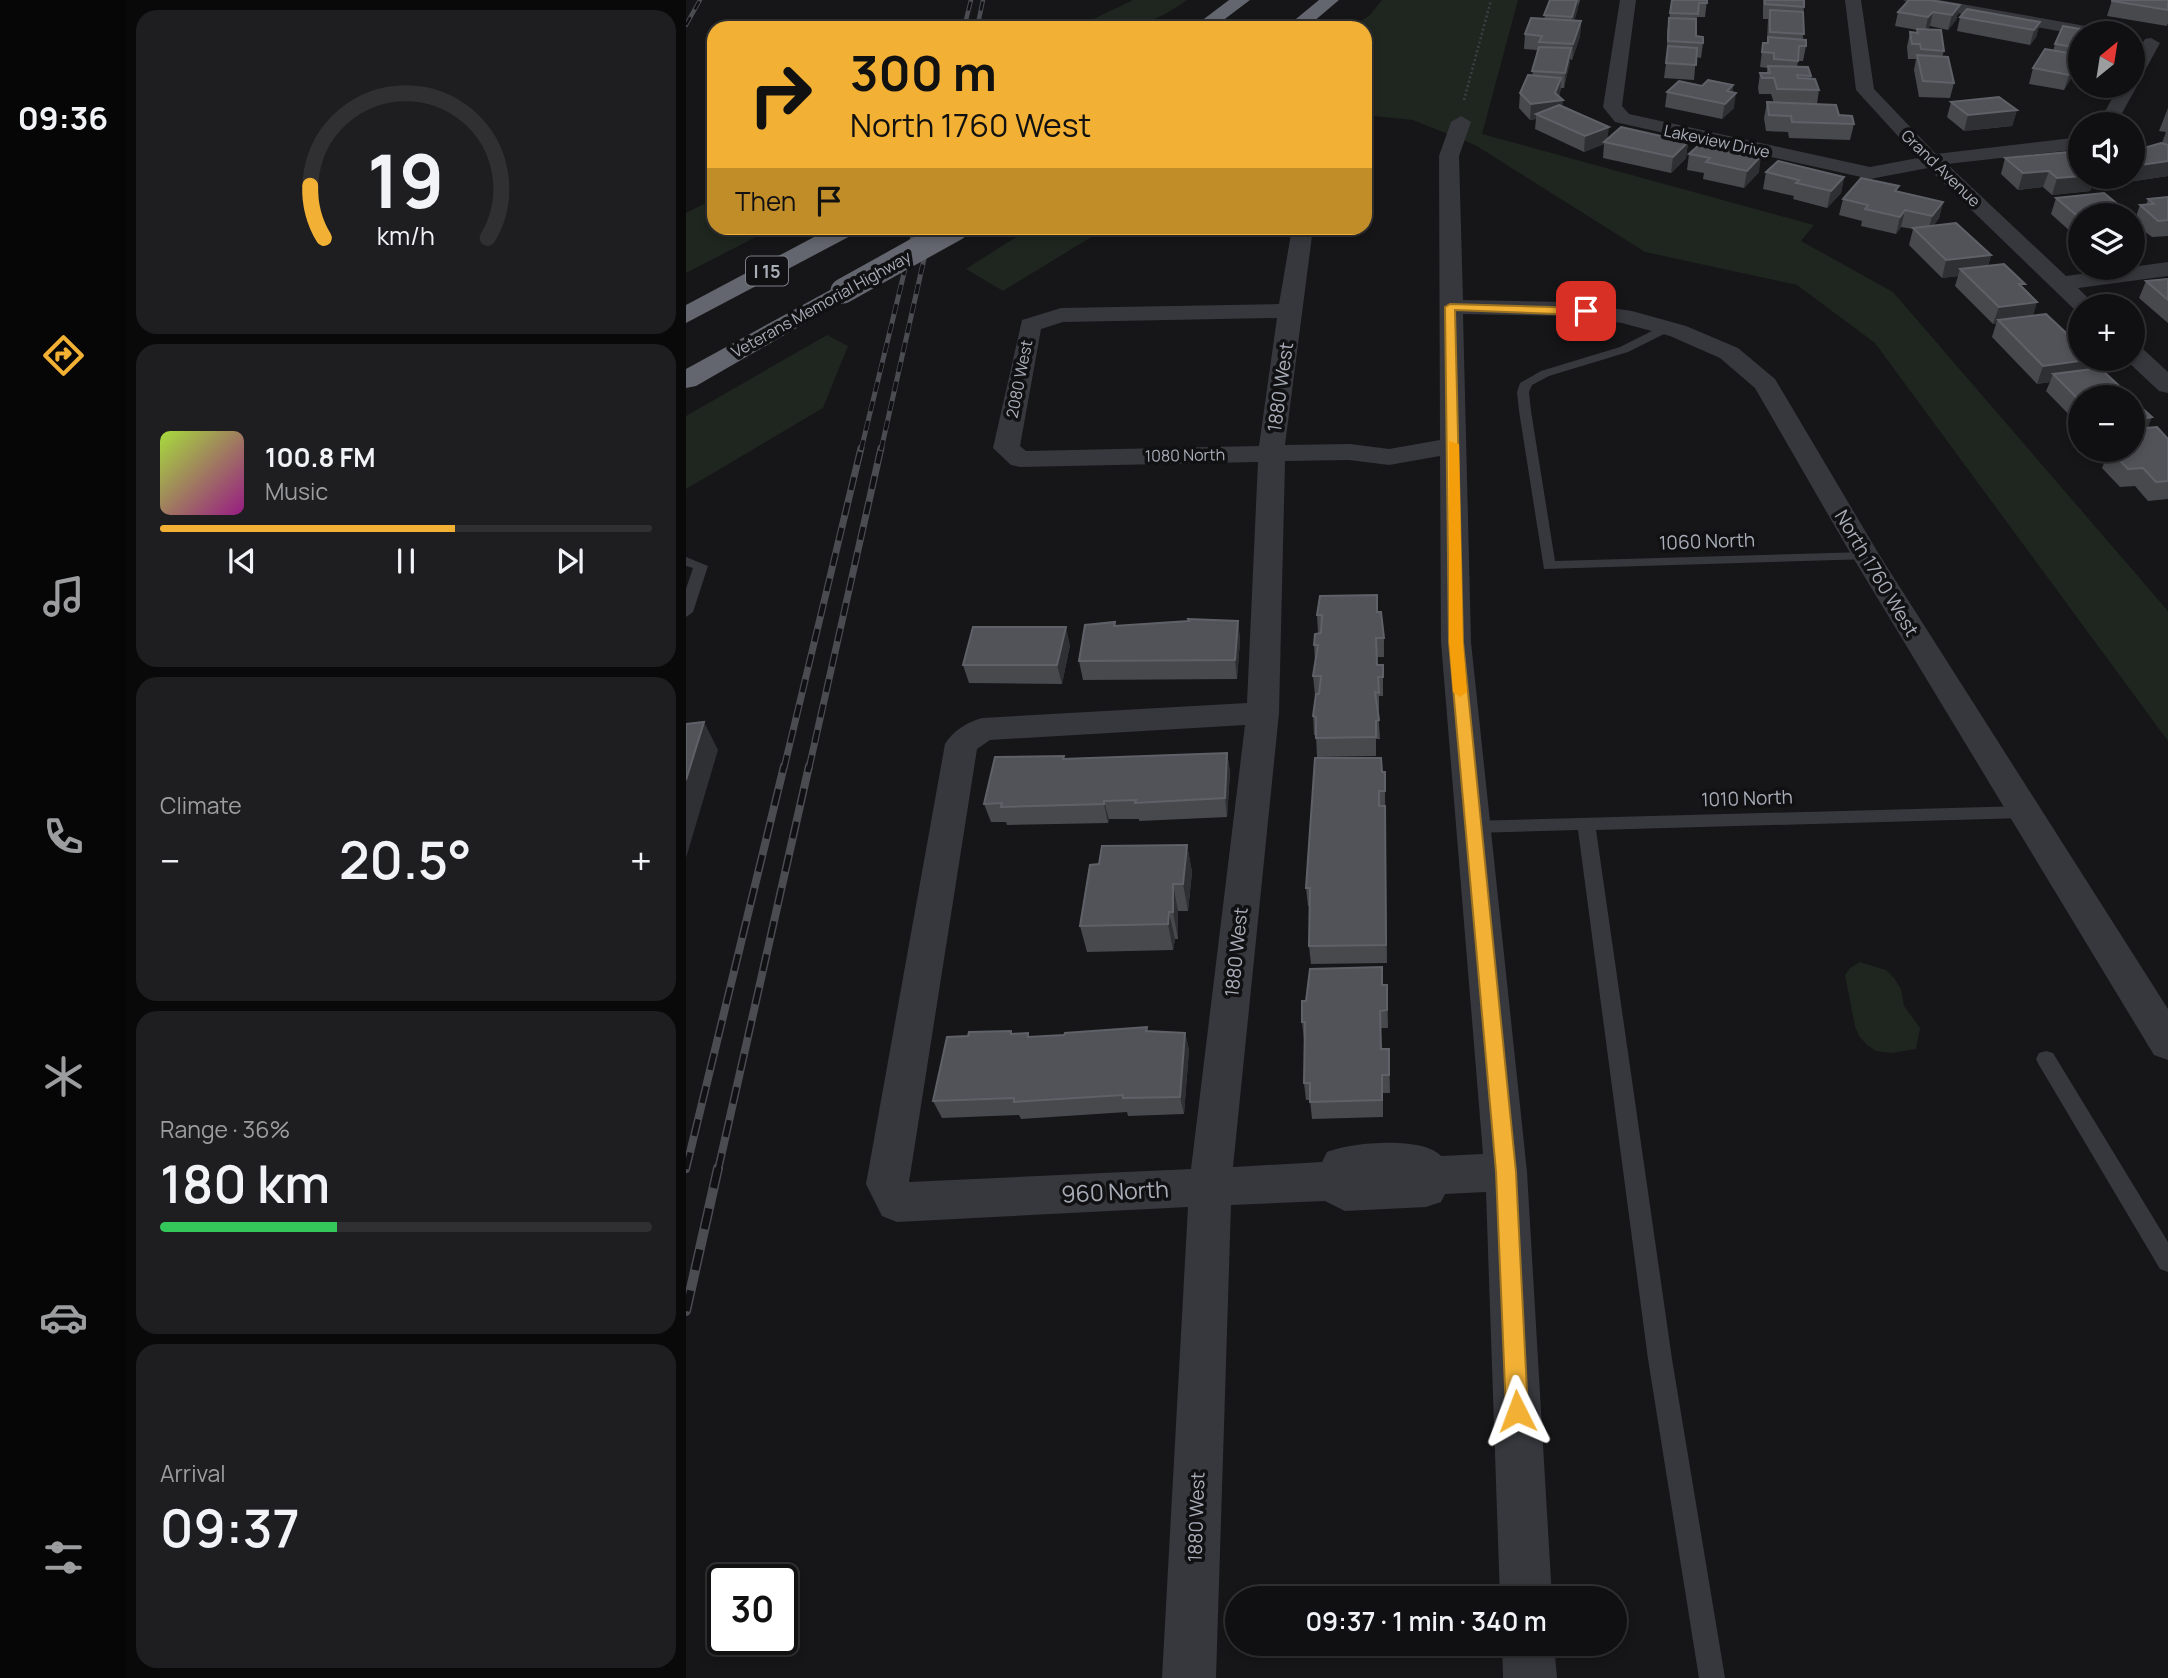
<!DOCTYPE html>
<meta charset="utf-8">
<style>
:root{--surface:#101012;--page:#1e1e20;--text:#f1f3f6;--muted:#9c9d9f;--line:#303032;--accent:#f2b134}
body{margin:0;font-family:Manrope,sans-serif;background:var(--page);color:var(--text);height:100vh;display:flex;flex-direction:column;font-size:26px;white-space:nowrap}
*{box-sizing:border-box;margin:0}
p{font-size:23px;color:var(--muted)}
.icon{flex:none;width:38px;height:38px;fill:none;stroke:currentColor;stroke-width:2;stroke-linecap:round;stroke-linejoin:round}
.map{position:relative;flex:1;overflow:hidden}
.details{display:flex;flex-direction:column;gap:10px;padding:10px;background:#09090a;width:560px}
.details>*{flex:none}
.hud{position:absolute;left:21px;top:21px;width:665px;height:214px;border-radius:21px;box-shadow:0 4px 10px #0003,0 0 0 2px var(--line);background:#f2b134;color:#111;overflow:hidden}
.needle{width:46px;rotate:30deg}
.controls{position:absolute;left:1382px;top:21px;display:grid;gap:14px}
.controls a{display:grid;place-items:center;width:77px;height:77px;border-radius:50%;background:var(--surface);box-shadow:0 4px 10px #0003,0 0 0 2px var(--line);font-size:35px}
.speed{position:absolute;left:21px;top:1564px;display:flex;gap:14px;font-size:35px;font-weight:700;text-align:center}
.speed>*{display:grid;place-content:center;width:91px;height:91px;border-radius:50%;background:var(--surface);box-shadow:0 4px 10px #0003,0 0 0 2px var(--line);line-height:1}
.speed .limit{border:4px solid #111;border-radius:10px;background:#fff;color:#111}
.pin{position:absolute;display:grid;place-items:center;width:60px;height:60px;color:#fff;margin:-30px;border-radius:14px;box-shadow:0 4px 10px #0006}
.me{position:absolute;width:77px;margin:-38px;rotate:357deg;stroke-linejoin:round;filter:drop-shadow(0 0 5px #0008)}
.turn{display:flex;align-items:center;gap:24px;height:147px;padding:0 28px;font-size:32px}
.turn .icon{width:91px;height:91px;stroke-width:2.5}
.turn b{display:block;font-size:49px;line-height:60px}
.then{display:flex;align-items:center;height:66px;padding:0 28px;background:#0003;gap:14px;font-size:26px}
.big{font-size:52px;font-weight:600;line-height:1.1}
.details .card{flex:1;display:flex;flex-direction:column;justify-content:center;gap:10px;min-width:0;padding:0 24px;border-radius:21px;background:var(--page)}
.details .dial{align-items:center;gap:0}
.dial svg{height:182px;overflow:visible;fill:none;stroke:var(--line);stroke-width:7;stroke-linecap:round;text-anchor:middle}
.dial text{fill:var(--text);stroke:none}
.song{display:flex;align-items:center;gap:21px}
.cover{width:84px;height:84px;border-radius:10px;background:linear-gradient(135deg,hsl(80 70% 55%),hsl(310 70% 35%))}
.played{height:7px;border-radius:4px;background:linear-gradient(90deg,var(--accent) 60%,var(--line) 60%)}
.keys{display:flex;justify-content:space-around;direction:ltr}
.heat{display:flex;justify-content:space-between;align-items:center;font-size:38px;direction:ltr}
.charge{height:10px;border-radius:5px;background:linear-gradient(90deg,#34c759 36%,var(--line) 0)}
.trip{position:absolute;left:539px;top:1586px;width:402px;height:70px;border-radius:35px;background:var(--surface);box-shadow:0 4px 10px #0003,0 0 0 2px var(--line);font-weight:600;line-height:70px;text-align:center}
main{display:flex;flex:1;min-height:0}
.tab-bar{display:flex;flex-direction:column;width:126px;justify-content:space-around;align-items:center;background:#060607;color:var(--muted)}
.tab-bar .icon{width:49px;height:49px}
.tab-bar .current{color:var(--accent)}
.tab-bar b{font-size:32px;color:var(--text)}
.map>svg:first-child{display:block}
</style>
<main>
<nav class="tab-bar">
<b>09:36</b>
<svg class="icon current" aria-label="directions" viewBox="0 0 24 24"><path d="M12 3l9 9-9 9-9-9zM9 14v-3h6M13 9l2 2-2 2"/></svg>
<svg class="icon" aria-label="music" viewBox="0 0 24 24"><path d="M9 18V5l10-2v13"/><circle cx="6" cy="18" r="3"/><circle cx="16" cy="16" r="3"/></svg>
<svg class="icon" aria-label="phone" viewBox="0 0 24 24"><path d="M5 4h4l2 5-3 2q2 4 5 5l2-3 5 2v4C11 20 4 13 5 4z"/></svg>
<svg class="icon" aria-label="climate" viewBox="0 0 24 24"><path d="M12 3v18M4 7l16 10M4 17L20 7"/></svg>
<svg class="icon" aria-label="car" viewBox="0 0 24 24"><path d="M5 17H2v-5l4-1 3-4h7l3 4 3 1v5h-3M9 17h6M6 11h13"/><circle cx="7" cy="17" r="2"/><circle cx="17" cy="17" r="2"/></svg>
<svg class="icon" aria-label="filters" viewBox="0 0 24 24"><path d="M4 7h16M4 17h16"/><circle cx="9" cy="7" r="2"/><circle cx="15" cy="17" r="2"/></svg>
</nav>
<section class="details">
<div class="card dial"><svg viewBox="0 0 100 80">
<path d="M14 69A42 42 0 1 1 86 69"/>
<path d="M14 69A42 42 0 0 1 8 46" stroke="#f2b134"/>
<text x="50" y="56" font-size="32" font-weight="700">19</text>
<text x="50" y="72" font-size="11">km/h</text>
</svg></div>
<div class="card">
<div class="song"><i class="cover"></i><div><b>100.8 FM</b><p>Music</p></div></div>
<div class="played"></div>
<div class="keys"><svg class="icon" aria-label="previous" viewBox="0 0 24 24"><path d="M18 5L8 12l10 7zM5 5v14"/></svg><svg class="icon" aria-label="pause" viewBox="0 0 24 24"><path d="M8 5v14M16 5v14"/></svg><svg class="icon" aria-label="next" viewBox="0 0 24 24"><path d="M6 5l10 7-10 7zM19 5v14"/></svg></div>
</div>
<div class="card"><p>Climate</p>
<div class="heat"><a>−</a><b class="big">20.5°</b><a>+</a></div>
</div>
<div class="card"><p>Range · 36%</p><b class="big">180 km</b><div class="charge"></div></div>
<div class="card"><p>Arrival</p><b class="big">09:37</b></div>
</section>
<div class="map">
<svg width="1482" height="1678" viewBox="0 0 1482 1678">
<rect width="100%" height="100%" fill="#161618"/>
<path fill="#1e261f" d="M447 0H501C459 30 438 28 389 28Z
M696 0H832L796 134 1128 225 1115 241 1207 292 1482 611V741L1189 343 1111 285 959 252 789 145 727 120 679 115V28H663L683 16Z
M28 199V228H87L0 273V213Z
M344 228H420L317 291 280 269Z
M141 335 162 346 137 408 0 489V416Z
M1174 962 1200 970 1208 978 1215 989 1218 1006 1234 1028 1230 1049 1206 1053 1190 1051 1181 1045 1173 1036 1169 1026 1159 975 1164 968Z"/>
<g fill="none" stroke-linecap="round" stroke-linejoin="round">
<path stroke="#3d3f44" stroke-width="2.5" stroke-dasharray="2 2.5" stroke-linecap="butt" d="M778 100 805 0"/>
<path fill="#37383d" fill-rule="evenodd" d="M980 324 986 328 984 331 942 352 863 376 846 385 843 392 845 411 869 561 1180 552 1185 553V559L858 569 833 411 831 392 834 383 855 371 934 347Z
M0 557 22 566 7 612 0 617V589L7 568 0 566Z
M1338 806 1347 812 1338 818 910 830 986 1359 1039 1678H1013L962 1359 892 830 785 833 776 827 785 821Z
M1360 1051 1367 1053 1482 1242V1272L1474 1269 1353 1065 1350 1059 1353 1053Z"/>
<path fill="#37383d" fill-rule="evenodd" d="M934 0H950L936 106 943 114 1184 167 1232 158 1170 90 1159 0H1175L1188 89 1250 154 1395 137V149L1261 164 1380 276 1482 262V276L1392 288 1410 306H1395V312L1390 311 1242 168 1184 179 929 122 917 107Z
M1217 0H1253L1411 28 1420 33 1395 35 1225 5Z
M1465 38 1474 43 1456 76 1447 81V59L1459 39Z
M1447 82 1451 86 1430 124H1412L1433 86H1447Z
M775 116 785 122 773 156 777 300 882 302 946 311 1000 326 1052 348 1089 379 1194 556 1482 1009V1060L1468 1055 1166 556 1069 388 1034 358 984 336 936 323 882 316 777 314 785 642 841 1172 866 1598H814L800 1192 759 1194 755 1202 740 1207 659 1211 639 1201 545 1205 530 1678H476L502 1207 211 1222 196 1216 180 1184 259 744C267 731 281 722 296 718L561 703 572 462 334 467 325 465 307 448 336 320 375 308 593 304 606 228H627L599 445 664 444 703 449 754 440 753 156 765 122ZM591 318 573 446 340 451 334 446 355 329 377 322ZM754 456 755 642 797 1154 755 1156C737 1136 666 1142 641 1152L636 1162 547 1167 593 713 599 461 663 460 703 465ZM559 725 505 1169 223 1182 291 749 304 740Z
M1447 346 1456 348 1482 372V393L1473 391 1439 359H1447Z
M816 1643H868L871 1678H817Z"/>
<path fill="#63666e" fill-rule="evenodd" d="M543 0H564L527 28H506Z
M633 0H653L620 28H599Z
M145 228H174L170 233 0 323V305Z
M157 283 166 286 170 291 166 296 10 386 0 388V369Z"/>
<g stroke="#4a4c52" stroke-width="4.5">
<path id="rail-far4" d="M0 25 14 0
M278 28 285 0
M291 28 297 0"/>
</g>
<g stroke="#4a4c52" stroke-width="5">
<path id="rail-far3" d="M175 450 229 228
M195 450 245 228"/>
</g>
<g stroke="#4a4c52" stroke-width="7">
<path id="rail-far2" d="M98 768 175 448
M123 768 195 448"/>
</g>
<g stroke="#4a4c52" stroke-width="8">
<path id="rail-far1" d="M0 1169 98 766
M32 1170 123 766"/>
</g>
<g stroke="#4a4c52" stroke-width="10">
<path id="rail" d="M0 1311 32 1168"/>
</g>
<use href="#rail-far4" stroke="#111113" stroke-width="2.5" stroke-dasharray="9" stroke-linecap="butt"/>
<use href="#rail-far3" stroke="#111113" stroke-width="3.5" stroke-dasharray="10" stroke-linecap="butt"/>
<use href="#rail-far2" stroke="#111113" stroke-width="4.5" stroke-dasharray="13" stroke-linecap="butt"/>
<use href="#rail-far1" stroke="#111113" stroke-width="5" stroke-dasharray="17" stroke-linecap="butt"/>
<use href="#rail" stroke="#111113" stroke-width="7" stroke-dasharray="21" stroke-linecap="butt"/>
<path stroke="#63666e" stroke-width="25" d="M157 291 270 228"/>
</g>
<path fill="#47494d" d="M864 0H894L888 21H895L894 36 886 60 884 59 878 88H875L873 96 876 107 922 139 1002 142 1000 158 985 173 917 158 918 144 898 152 849 129 850 119 844 120 833 108 834 93 846 76 851 50 838 49 839 34 858 19Z
M1021 0 1019 17H1011L1010 36 1017 43 1015 58 1010 57 1008 80 978 78 981 56V32L984 13Z
M1077 0H1118L1117 39 1120 46 1117 61H1112L1111 67 1125 76V79L1133 90 1131 104 1168 124 1164 140 1103 138 1102 132 1080 131 1078 118 1081 102 1088 103 1085 94H1073L1072 88 1074 73H1081V68L1074 67 1077 43H1081V41L1082 19H1077Z
M1426 0H1482V23L1481 26 1421 16Z
M1274 5 1270 20 1262 30 1244 26 1241 29 1258 51 1256 57 1268 83 1264 98 1233 97 1228 70 1230 59H1222L1221 47 1224 32 1230 33 1231 30 1209 26 1212 12Z
M1274 17 1354 22 1350 37 1344 45 1271 31Z
M1395 33V64L1390 63 1385 78 1378 90 1343 84 1347 68 1367 51 1369 44Z
M1047 85 1046 92 1048 108 1036 119 979 107 981 92 1016 86Z
M1265 102 1331 110 1326 126 1278 131 1261 117Z
M1482 108V176L1422 185 1410 177H1447L1451 150 1476 143 1480 132 1473 131Z
M1015 143 1073 172 1058 188 1017 179 1018 173 1001 170 1003 154Z
M1319 158 1395 177H1409L1404 191 1366 195 1357 187 1332 190 1315 174Z
M1080 172 1158 177 1155 193 1141 208 1107 199 1108 196 1077 189Z
M1212 192 1257 202 1253 218 1247 226 1305 255 1302 266 1337 289 1347 315 1404 369 1395 397V422L1391 423 1360 391 1364 382 1351 384 1306 337 1310 324H1307L1269 286 1272 276 1256 278 1223 245 1227 229 1215 227 1210 234 1175 226 1176 221 1153 215 1157 199Z
M1482 197V236L1466 237 1453 227 1448 240H1447V217L1449 219 1454 205H1460L1462 199Z
M1370 198 1395 215V241L1365 214Z
M1482 279V323L1453 298 1460 281Z
M1466 417 1461 428 1482 439V499L1462 501 1449 486 1434 487 1416 468 1421 456 1416 450H1447Z
M691 595 692 612 698 638V657H691V665H697V696H693V711H692L694 739H690V756L631 757 630 735H628L627 716 630 695H629L627 676 629 661 628 645 632 633 631 615Z
M552 621 554 640 551 679 397 680 393 661 429 622 430 626Z
M384 645 376 684 283 683 277 665Z
M541 753 544 772 541 817 453 821V819H423L422 823 321 825 320 822H305L298 804 379 759Z
M696 772 699 791 701 963 625 964 623 946 624 906H622L620 888Z
M501 845 506 872 502 911H492V939H489L487 950 401 952 394 926Z
M697 985H701L702 1028H694L695 1049H703L704 1093H697V1117L626 1119 624 1100H620L618 1083 619 1040H618L616 1022 620 1001Z
M461 1027 462 1031 499 1033 503 1050 498 1114 442 1116 441 1112 335 1119 333 1115 256 1118 247 1101 282 1036 326 1034 343 1037 378 1035Z"/>
<path fill="#2f3033" d="M891 0H892V9L885 32 886 17Z
M1274 5 1270 20 1262 30 1266 15Z
M1247 12 1244 26 1239 32 1242 17Z
M895 21 894 36 886 60 887 44Z
M1354 22 1350 37 1344 45 1348 30Z
M885 48 884 63 878 88 879 73Z
M1390 63 1385 78 1378 90 1383 75Z
M875 78 874 94 871 101 877 100 876 116 850 114V119L844 120 845 104 869 93Z
M1047 85 1046 97 1050 93 1048 108 1036 119 1041 91Z
M1331 110 1326 126 1278 131 1282 115Z
M923 127 921 142H918V144L898 152 899 136Z
M1002 142 1000 158 985 173 987 157Z
M1075 156 1073 172 1058 188 1061 171Z
M1482 161V176L1422 185 1425 177H1447V166Z
M1363 171 1357 187 1332 190 1337 173Z
M1395 176V177H1409L1404 191 1366 195 1371 178Z
M1158 177 1155 193 1141 208 1145 191Z
M1257 202 1253 218 1242 233 1246 216Z
M1219 210 1215 227 1210 234 1214 217Z
M1455 223 1448 240H1447V224Z
M1305 255 1300 272 1274 269 1272 276 1256 278 1260 260Z
M1351 302 1346 320H1312L1310 324H1307L1313 307Z
M1408 359 1401 377 1367 374 1364 382 1351 384 1357 366Z
M1395 412V422L1391 423Z
M1466 417 1458 436 1447 437V420Z
M552 621 554 640 551 679 549 660Z
M380 627 384 645 376 684 371 665Z
M18 722 32 750 0 858V780Z
M541 753 544 772 541 817 539 798Z
M418 801 423 819 422 823 418 804Z
M501 845 506 872 502 911 497 884Z
M487 884 492 911V939L487 912Z
M483 912 489 939 487 950 482 924Z
M499 1033 503 1050 498 1114 494 1097Z"/>
<path fill="#525359" stroke="#5f6168" stroke-width="2" d="M864 0H891L886 17 858 15Z
M986 0H1021V3H1013L1012 14 984 13Z
M1079 0H1118V7L1079 4Z
M1223 0H1243L1274 5 1266 15 1247 12 1242 17 1212 12Z
M1426 0H1482V10L1426 1Z
M1281 9 1354 22 1348 30 1274 17Z
M1084 10 1117 12 1118 34 1084 32Z
M845 18 895 21 887 44 853 42 856 36 839 34Z
M983 18 1010 19V36L1017 37V43L982 41Z
M1377 26 1406 31 1405 33H1395V48L1369 44Z
M1231 29 1255 30 1258 51 1235 49 1234 44H1226L1224 32 1232 33Z
M1082 37 1120 40V46H1113L1112 61 1088 59V53L1076 52 1077 43H1082Z
M982 46 1011 48 1010 65 980 63Z
M853 47 885 48 879 73 846 71Z
M1359 49 1388 54 1384 62 1390 63 1383 75 1347 68Z
M1231 55 1262 57 1268 83 1237 81Z
M1082 66 1122 67 1125 76 1111 75 1112 78 1129 79 1133 90 1091 89 1088 78H1076L1074 73H1084Z
M842 75 875 78 869 93 877 100 845 104 834 93Z
M1022 80 1047 85 1041 91 1050 93 1039 104 981 92 993 81 1016 86Z
M1313 97 1331 110 1282 115 1265 102Z
M1081 102 1150 105 1153 115 1166 116 1168 124 1106 122 1105 116 1083 115Z
M873 105 923 127 899 136 850 114Z
M935 127 1002 142 987 157 918 142Z
M1015 143 1075 156 1061 171 1020 162 1024 158 1003 154Z
M1475 143 1482 145V161L1447 166V147L1451 150Z
M1382 152 1395 162V176L1371 178 1363 171 1337 173 1319 158Z
M1092 161 1158 177 1145 191 1110 183 1113 180 1080 172Z
M1175 178 1213 186 1209 191 1257 202 1246 216 1219 210 1214 217 1179 209 1182 205 1157 199Z
M1418 193 1445 215H1395V219L1370 198Z
M1482 197V220L1472 221 1454 205 1468 204 1462 199Z
M1447 217 1455 223 1447 224Z
M1270 223 1305 255 1260 260 1227 228Z
M1318 264 1339 284H1333L1351 302 1313 307 1274 269Z
M1482 279V300L1460 281Z
M1360 314 1395 347V359H1408L1357 366 1312 320Z
M1414 368 1445 397H1395V402L1367 374Z
M1447 400 1466 417 1447 420Z
M1471 427 1482 439V481L1470 482 1457 468 1442 469 1424 450H1447V429Z
M691 595V612H695L698 638H690L691 665H697V677H692L693 693 689 692 693 720 690 721V737L630 738V717L627 716 630 694H633L635 676H627L632 645H628L629 634 635 633 636 615H631L634 596Z
M502 619 552 621 549 660 393 661 399 625 429 622 428 626 503 621Z
M287 627H380L371 665H277Z
M18 722 0 780V724Z
M541 753 539 798 449 803 450 800 418 801V804L315 807 316 803 298 804 309 757 378 756 377 759Z
M629 758H695L696 772H699V791H693V806H699L700 945 623 946 624 888H620Z
M501 845 497 884H487V912H483L482 924 394 926 404 865 413 864 416 846Z
M696 967V985H701V1010L694 1011 695 1049H703V1075H696V1100L624 1102V1083H618L619 1022H616V1001H620L624 969Z
M461 1027 460 1031 499 1033 494 1097 437 1098V1095L328 1102V1098L247 1101 261 1037 282 1036 283 1032 325 1031V1034L342 1033V1037L378 1035 379 1033Z"/>
<path fill="#f2b134" stroke="#9d7322" stroke-width="2" d="M764 304 900 308 906 311 900 315 769 310 777 642 830 1172 842 1411 839 1419 831 1422 824 1419 820 1411 810 1172 763 642 759 307Z"/>
<path fill="#f59e0b" d="M763 441 773 444 777 642 781 692 774 697 767 692 763 642Z"/>
<g text-anchor="middle" dominant-baseline="central" stroke-width="7" stroke-linejoin="round" paint-order="stroke">
<g font-size="16" fill="#a8adb8" stroke="#111113">
<text transform="translate(1031 141) rotate(12)">Lakeview Drive</text>
<text transform="translate(1255 168) rotate(44)">Grand Avenue</text>
<text transform="translate(135 304) rotate(-29)">Veterans Memorial Highway</text>
<text transform="translate(333 379) rotate(-79)">2080 West</text>
<text transform="translate(499 455) rotate(-1)">1080 North</text>
</g>
<rect fill="#111113" stroke="#7b7e86" stroke-width="2" x="60" y="256.5" width="42" height="29" rx="5"/>
<g font-size="18" font-weight="bold" fill="#a8adb8">
<text x="81" y="271">I 15</text>
</g>
<g font-size="19" fill="#a8adb8" stroke="#111113">
<text transform="translate(594 387) rotate(-82)">1880 West</text>
<text transform="translate(1021 541) rotate(-2)">1060 North</text>
<text transform="translate(1191 573) rotate(59)">North 1760 West</text>
<text transform="translate(1061 798) rotate(-2)">1010 North</text>
<text transform="translate(550 952) rotate(-84)">1880 West</text>
<text transform="translate(510 1517) rotate(-88)">1880 West</text>
</g>
<g font-size="23" fill="#a8adb8" stroke="#111113">
<text transform="translate(429 1191) rotate(-3)">960 North</text>
</g>
</g>
</svg>
<div class="controls">
<a><svg class="needle" viewBox="-14 -14 28 28"><path d="M0-13l5 13h-10z" fill="#e53935"/><path d="M0 13l5-13h-10z" fill="#9c9d9f"/></svg></a>
<a><svg class="icon" aria-label="sound" viewBox="0 0 24 24"><path d="M4 9h4l5-4v14l-5-4H4zM17 9q2 3 0 6"/></svg></a>
<a><svg class="icon" aria-label="layers" viewBox="0 0 24 24"><path d="M12 4l9 5-9 5-9-5zM3 14l9 5 9-5"/></svg></a>
<a>+</a>
<a>−</a>
</div>
<div class="speed"><div class="limit">30</div></div>
<div class="pin" style="left:900px;top:311px;background:#d93025"><svg class="icon" aria-label="arrive" viewBox="0 0 24 24"><path d="M6 21V4h12l-3 4 3 4H6"/></svg></div>
<svg class="me" style="left:831px;top:1411px" viewBox="-20 -20 40 40"><path d="M0-17L14 15 0 8-14 15z" fill="#f2b134" stroke="#fff" stroke-width="4"/></svg>
<div class="trip">09:37 · 1 min · 340 m</div>
<div class="hud">
<div class="turn"><svg class="icon" aria-label="right" viewBox="0 0 24 24"><path d="M7 20v-9h11M14 6l5 5-5 5"/></svg><div><b>300 m</b>North 1760 West</div></div>
<div class="then">Then<svg class="icon" aria-label="arrive" viewBox="0 0 24 24"><path d="M6 21V4h12l-3 4 3 4H6"/></svg></div>
</div>
</div>
</main>
